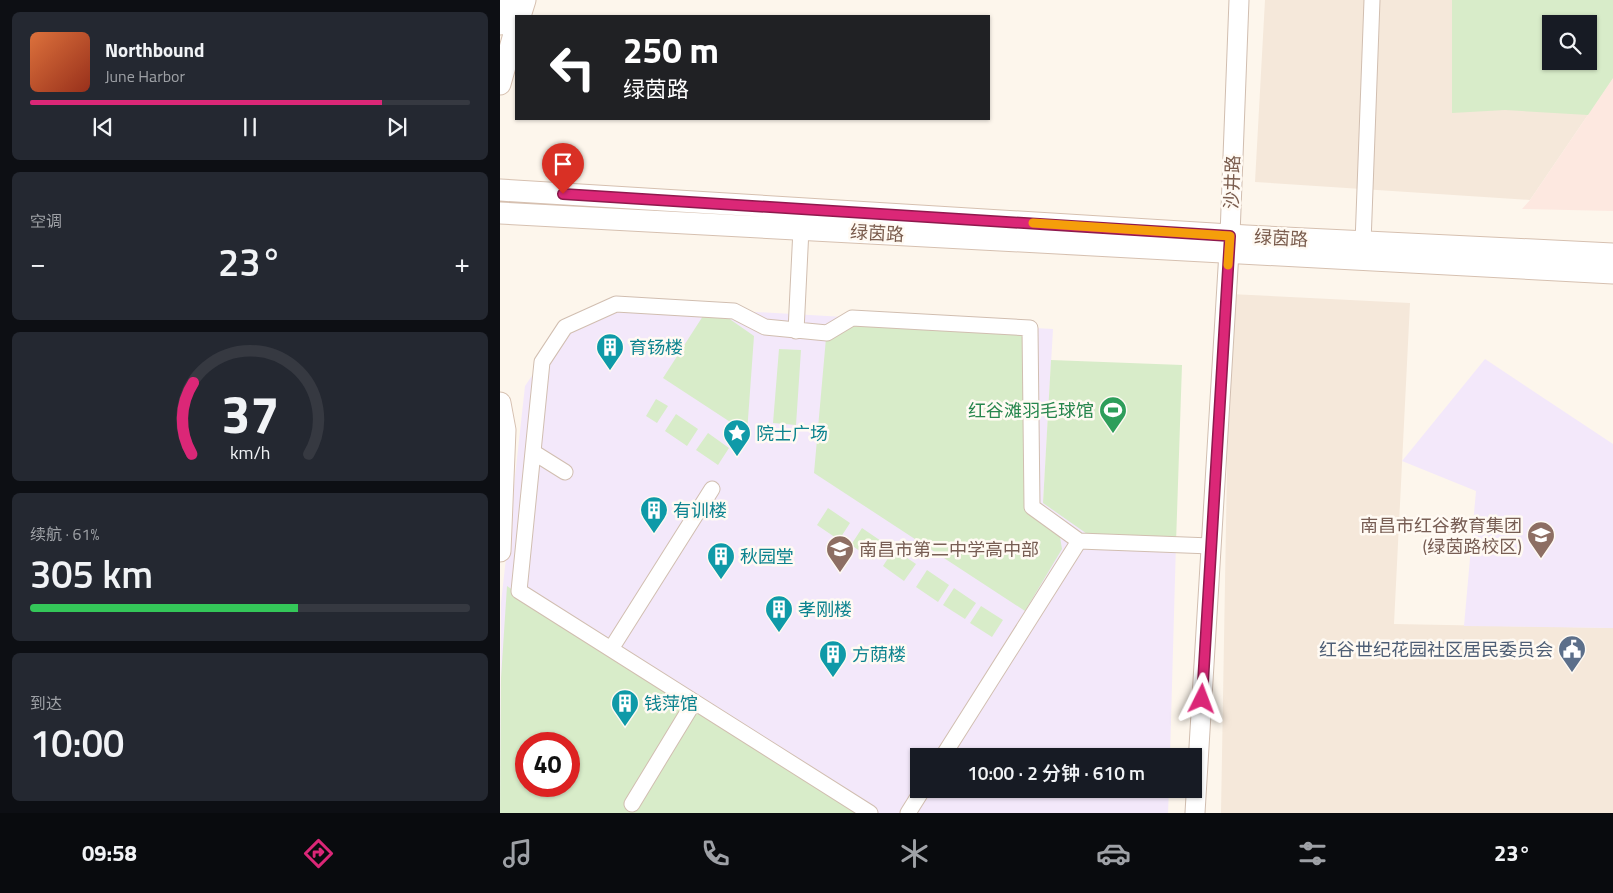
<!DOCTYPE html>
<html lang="zh">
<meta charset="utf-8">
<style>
:root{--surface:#171b24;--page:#242831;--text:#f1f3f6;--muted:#9ea1a6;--line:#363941;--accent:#db2777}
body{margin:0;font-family:"Titillium Web","Noto Sans SC",sans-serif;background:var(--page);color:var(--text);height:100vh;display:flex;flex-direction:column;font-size:19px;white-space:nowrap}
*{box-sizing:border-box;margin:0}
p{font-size:16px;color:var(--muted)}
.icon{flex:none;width:28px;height:28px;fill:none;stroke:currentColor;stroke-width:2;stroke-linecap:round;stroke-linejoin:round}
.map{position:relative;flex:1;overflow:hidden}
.drawer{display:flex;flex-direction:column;gap:12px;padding:12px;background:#0d0f14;width:500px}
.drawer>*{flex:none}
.guide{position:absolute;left:15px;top:15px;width:475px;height:105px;border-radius:0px;box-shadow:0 1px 4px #0004;background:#202124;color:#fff;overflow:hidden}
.buttons{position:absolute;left:1042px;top:15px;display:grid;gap:10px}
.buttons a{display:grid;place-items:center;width:55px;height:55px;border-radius:0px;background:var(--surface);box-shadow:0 1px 4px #0004;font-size:25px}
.speed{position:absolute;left:15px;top:732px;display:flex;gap:10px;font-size:25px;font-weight:700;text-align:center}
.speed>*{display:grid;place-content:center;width:65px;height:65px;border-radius:50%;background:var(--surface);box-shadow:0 1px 4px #0004;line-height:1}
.speed .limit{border:8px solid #d22;background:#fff;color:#111}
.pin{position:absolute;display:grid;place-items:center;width:42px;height:42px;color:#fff;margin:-51px -21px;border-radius:50% 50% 50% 0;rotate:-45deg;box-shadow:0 0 5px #0007}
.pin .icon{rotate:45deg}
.me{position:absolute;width:55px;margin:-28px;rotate:3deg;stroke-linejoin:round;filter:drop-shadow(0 0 4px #0008)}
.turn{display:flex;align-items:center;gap:18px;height:105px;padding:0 25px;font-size:22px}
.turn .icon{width:65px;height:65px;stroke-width:2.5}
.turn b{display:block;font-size:35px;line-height:42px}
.big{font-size:38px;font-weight:600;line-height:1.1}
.drawer .tile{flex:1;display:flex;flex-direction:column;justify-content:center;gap:8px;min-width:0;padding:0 18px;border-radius:8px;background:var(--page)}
.drawer .dial{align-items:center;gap:0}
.dial svg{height:130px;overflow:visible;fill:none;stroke:var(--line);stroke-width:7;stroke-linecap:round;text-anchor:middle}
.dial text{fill:var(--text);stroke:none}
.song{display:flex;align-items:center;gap:15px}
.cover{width:60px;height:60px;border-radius:8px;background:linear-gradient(135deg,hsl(20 70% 55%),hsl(10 70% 35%))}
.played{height:5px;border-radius:2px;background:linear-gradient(90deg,var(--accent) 80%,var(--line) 80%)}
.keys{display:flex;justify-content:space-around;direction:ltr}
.heat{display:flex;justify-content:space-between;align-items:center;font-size:28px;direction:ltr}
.charge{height:8px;border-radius:4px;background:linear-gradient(90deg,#34c759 61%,var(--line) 0)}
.trip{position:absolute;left:410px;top:748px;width:292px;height:50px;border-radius:0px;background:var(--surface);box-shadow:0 1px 4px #0004;font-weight:600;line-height:50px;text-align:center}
.tab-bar{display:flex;height:80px;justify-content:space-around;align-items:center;background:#090b0e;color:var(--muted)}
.tab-bar .icon{width:35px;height:35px}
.tab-bar .current{color:var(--accent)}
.tab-bar b{font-size:22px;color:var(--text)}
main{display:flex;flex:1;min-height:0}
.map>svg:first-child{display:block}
</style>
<main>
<section class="drawer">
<div class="tile">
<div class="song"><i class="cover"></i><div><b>Northbound</b><p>June Harbor</p></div></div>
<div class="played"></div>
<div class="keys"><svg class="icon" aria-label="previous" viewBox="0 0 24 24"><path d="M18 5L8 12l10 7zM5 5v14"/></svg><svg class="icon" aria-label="pause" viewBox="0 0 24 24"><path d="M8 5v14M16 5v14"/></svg><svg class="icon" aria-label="next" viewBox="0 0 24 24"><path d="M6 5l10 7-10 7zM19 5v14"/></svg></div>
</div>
<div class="tile"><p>空调</p>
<div class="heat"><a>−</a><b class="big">23°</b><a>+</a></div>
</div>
<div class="tile dial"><svg viewBox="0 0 100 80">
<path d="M14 69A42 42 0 1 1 86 69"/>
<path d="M14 69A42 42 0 0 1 15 25" stroke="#db2777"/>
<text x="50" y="56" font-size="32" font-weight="700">37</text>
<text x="50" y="72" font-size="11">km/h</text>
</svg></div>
<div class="tile"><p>续航 · 61%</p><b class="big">305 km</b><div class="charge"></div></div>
<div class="tile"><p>到达</p><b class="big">10:00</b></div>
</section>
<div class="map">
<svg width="1113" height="813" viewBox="0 0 1113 813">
<rect width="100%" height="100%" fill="#fdf6ec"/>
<path fill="#f5e8da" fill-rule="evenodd" d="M765 0H1113V78L1030 200 755 182ZM1051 24H1089V61H1051Z
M730 294 910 303 894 624 1113 628V813H721Z"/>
<path fill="#fde8e0" d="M1113 78V211L1022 209 1030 200Z"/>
<path fill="#f3e8fa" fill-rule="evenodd" d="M116 304 553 329 543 503 676 543 670 756H419V789H669L668 813H0L1 603 25 386 65 327ZM26 744H69V786H26Z
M985 359 1113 444V628L964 626 976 491 902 461Z"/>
<path fill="#d8ecc9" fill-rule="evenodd" d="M952 0H1113V78L1088 115 1005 110 952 113ZM1051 24H1089V61H1051Z
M221 313 254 336 247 433 163 378 203 316Z
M353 324 522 334 526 512 560 537 562 549 525 611 314 473 326 338Z
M279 349 301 350 296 425 273 423Z
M551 360 682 365 676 543 590 536 543 503Z
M156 399 168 406 157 423 146 416Z
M176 414 198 429 187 446 165 431Z
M208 433 229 448 218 465 196 450Z
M328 508 350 523 339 540 317 525Z
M362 528 384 543 373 560 351 545Z
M394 549 416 564 404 581 383 566Z
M427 570 449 585 438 602 416 587Z
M7 586 361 813H0L1 678ZM26 744H69V786H26Z
M454 588 476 603 465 619 443 605Z
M481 606 503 620 492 637 470 623Z"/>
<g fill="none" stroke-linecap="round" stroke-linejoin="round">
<g stroke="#d1beb0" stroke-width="17">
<path id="minor" d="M863 243 872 0
M296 331 301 229
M33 452 65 472
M579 541 711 546
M111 649 212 489
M132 804 194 702
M370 813 19 591 42 362 65 327 116 304 234 311 265 327 327 333 352 318 530 328 532 507 579 541 443 756
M408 813 423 789"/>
</g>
<g stroke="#d1beb0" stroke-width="21">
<path id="tertiary" d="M695 813 730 235 739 0"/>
</g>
<g stroke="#d6c0b0" stroke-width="23">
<path id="secondary" d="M20 16 25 0
M0 24 7 0
M0 84 16 27
M0 190 746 236 1113 254
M0 213 1113 273
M0 403 5 430 0 551"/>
</g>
<use href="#minor" stroke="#fff" stroke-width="15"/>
<use href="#tertiary" stroke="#fff" stroke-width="19"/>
<use href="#secondary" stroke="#fff" stroke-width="21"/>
</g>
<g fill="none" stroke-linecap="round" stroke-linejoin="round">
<g stroke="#8e194d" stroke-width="12">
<path id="route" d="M63 194 730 236 702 699"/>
</g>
<use href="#route" stroke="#db2777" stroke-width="9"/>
<path stroke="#f59e0b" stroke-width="9" d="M533 223 730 236 728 265"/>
</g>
<defs>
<g id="building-pin" transform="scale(1.4375)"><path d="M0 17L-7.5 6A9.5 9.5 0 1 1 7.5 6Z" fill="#0f9aa8" stroke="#fffaf3"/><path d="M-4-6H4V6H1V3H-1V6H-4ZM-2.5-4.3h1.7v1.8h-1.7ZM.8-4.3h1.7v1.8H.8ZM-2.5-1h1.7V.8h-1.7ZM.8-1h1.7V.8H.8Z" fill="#fff"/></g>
<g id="stadium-pin" transform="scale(1.4375)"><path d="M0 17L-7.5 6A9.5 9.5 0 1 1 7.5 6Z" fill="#2e9e5b" stroke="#fffaf3"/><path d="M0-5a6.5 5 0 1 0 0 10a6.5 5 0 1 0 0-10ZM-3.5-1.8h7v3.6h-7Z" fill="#fff"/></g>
<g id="sight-pin" transform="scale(1.4375)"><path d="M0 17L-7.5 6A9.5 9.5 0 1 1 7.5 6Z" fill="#0f9aa8" stroke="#fffaf3"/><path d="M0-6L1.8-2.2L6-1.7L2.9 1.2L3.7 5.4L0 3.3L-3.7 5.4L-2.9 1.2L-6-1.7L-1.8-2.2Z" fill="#fff"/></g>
<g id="school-pin" transform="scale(1.4375)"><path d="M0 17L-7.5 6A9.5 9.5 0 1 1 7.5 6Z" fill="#8d6e63" stroke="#fffaf3"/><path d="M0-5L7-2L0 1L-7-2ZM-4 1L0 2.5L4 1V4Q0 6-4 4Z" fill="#fff"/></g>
<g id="civic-pin" transform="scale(1.4375)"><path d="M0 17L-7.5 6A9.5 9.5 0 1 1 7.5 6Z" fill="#5c6f8a" stroke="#fffaf3"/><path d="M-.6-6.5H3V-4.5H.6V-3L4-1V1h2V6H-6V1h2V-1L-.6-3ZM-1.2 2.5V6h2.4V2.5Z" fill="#fff"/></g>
</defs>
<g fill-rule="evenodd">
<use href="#building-pin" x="110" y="347"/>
<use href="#stadium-pin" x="613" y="410"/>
<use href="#sight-pin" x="237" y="433"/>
<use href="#building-pin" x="154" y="510"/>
<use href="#school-pin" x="1041" y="535"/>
<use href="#school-pin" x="340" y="549"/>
<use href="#building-pin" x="221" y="556"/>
<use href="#building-pin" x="279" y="609"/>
<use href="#civic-pin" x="1072" y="649"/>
<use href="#building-pin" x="333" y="654"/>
<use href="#building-pin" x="125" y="703"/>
</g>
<g text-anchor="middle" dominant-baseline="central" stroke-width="5" stroke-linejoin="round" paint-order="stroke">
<g font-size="18" fill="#7a5c4d" stroke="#fffaf3">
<text transform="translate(732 182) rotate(-88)">沙井路</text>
<text transform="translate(377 233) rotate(3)">绿茵路</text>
<text transform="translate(781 238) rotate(3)">绿茵路</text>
</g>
<g font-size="18" fill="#0d838f" stroke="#fffaf3" text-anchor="start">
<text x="129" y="347">育钖楼</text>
<text x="256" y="433">院士广场</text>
<text x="173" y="510">有训楼</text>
<text x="240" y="556">秋园堂</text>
<text x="298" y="609">孝刚楼</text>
<text x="352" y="654">方荫楼</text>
<text x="144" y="703">钱萍馆</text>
</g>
<g font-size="18" fill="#27864d" stroke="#fffaf3" text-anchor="end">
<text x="594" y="410">红谷滩羽毛球馆</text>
</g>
<g font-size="18" fill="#785e54" stroke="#fffaf3" text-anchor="end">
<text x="1022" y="525">南昌市红谷教育集团<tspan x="1022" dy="21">(绿茵路校区)</tspan></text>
<text x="359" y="549" text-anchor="start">南昌市第二中学高中部</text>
</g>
<g font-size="18" fill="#4e5e75" stroke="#fffaf3" text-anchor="end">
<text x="1053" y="649">红谷世纪花园社区居民委员会</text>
</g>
</g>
</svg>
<div class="buttons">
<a><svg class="icon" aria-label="search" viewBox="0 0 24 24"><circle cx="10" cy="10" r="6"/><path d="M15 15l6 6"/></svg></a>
</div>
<div class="speed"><div class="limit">40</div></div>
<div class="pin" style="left:63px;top:194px;background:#d93025"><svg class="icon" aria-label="arrive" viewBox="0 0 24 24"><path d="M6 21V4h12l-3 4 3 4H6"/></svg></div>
<svg class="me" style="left:702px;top:699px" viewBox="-20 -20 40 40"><path d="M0-17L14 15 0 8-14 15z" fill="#db2777" stroke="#fff" stroke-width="4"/></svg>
<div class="trip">10:00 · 2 分钟 · 610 m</div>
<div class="guide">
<div class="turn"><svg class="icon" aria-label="left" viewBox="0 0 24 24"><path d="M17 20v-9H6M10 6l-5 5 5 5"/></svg><div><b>250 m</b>绿茵路</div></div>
</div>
</div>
</main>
<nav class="tab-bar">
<b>09:58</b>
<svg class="icon current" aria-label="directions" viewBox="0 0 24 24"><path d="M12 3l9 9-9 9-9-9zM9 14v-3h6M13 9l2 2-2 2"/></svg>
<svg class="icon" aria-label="music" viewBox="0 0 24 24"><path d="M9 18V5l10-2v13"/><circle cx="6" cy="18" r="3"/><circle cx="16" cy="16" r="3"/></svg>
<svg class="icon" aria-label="phone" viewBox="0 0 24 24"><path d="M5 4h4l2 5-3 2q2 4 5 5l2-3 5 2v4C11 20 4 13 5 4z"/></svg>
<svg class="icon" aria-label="climate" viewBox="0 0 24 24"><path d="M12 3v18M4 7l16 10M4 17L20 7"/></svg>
<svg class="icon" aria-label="car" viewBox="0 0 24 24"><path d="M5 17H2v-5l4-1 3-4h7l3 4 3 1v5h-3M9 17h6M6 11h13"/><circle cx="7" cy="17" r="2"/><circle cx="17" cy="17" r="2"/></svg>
<svg class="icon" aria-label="filters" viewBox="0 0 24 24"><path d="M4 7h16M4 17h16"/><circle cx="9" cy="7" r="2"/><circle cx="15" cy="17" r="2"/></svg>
<b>23°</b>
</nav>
